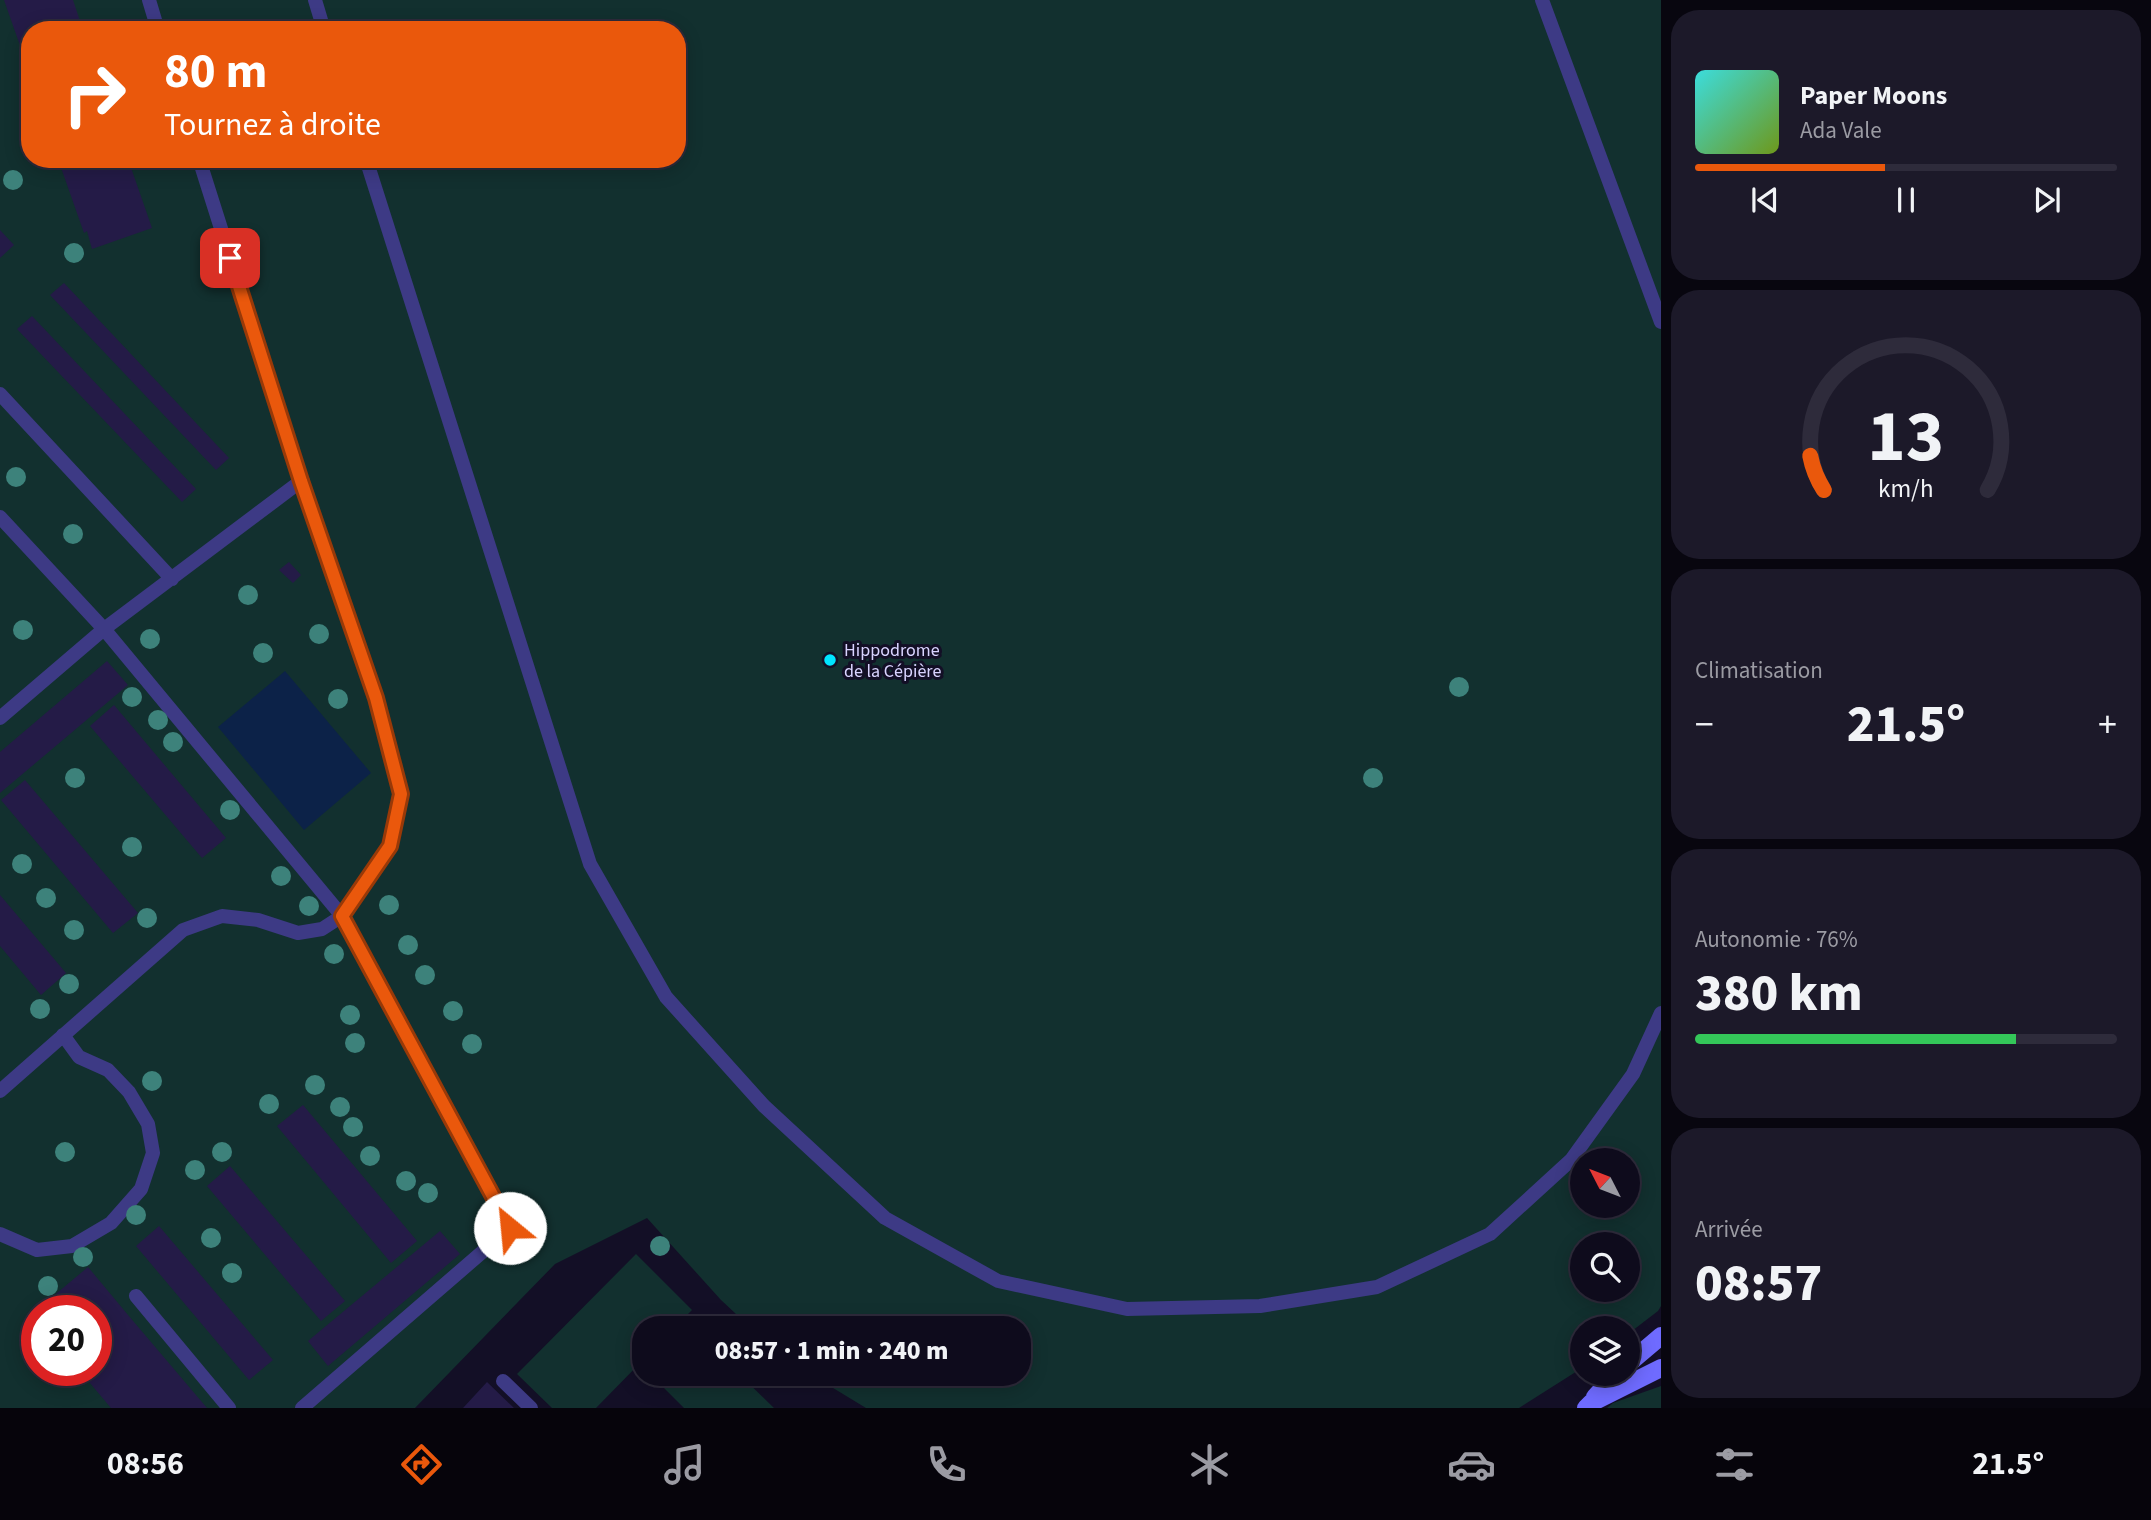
<!DOCTYPE html>
<html lang="fr">
<meta charset="utf-8">
<style>
:root{--surface:#0e0b1c;--page:#1c1929;--text:#f1f3f6;--muted:#9b9ba3;--line:#2e2b3b;--accent:#ea580c}
body{margin:0;font-family:"Source Sans 3",sans-serif;background:var(--page);color:var(--text);height:100vh;display:flex;flex-direction:column;font-size:26px;white-space:nowrap}
*{box-sizing:border-box;margin:0}
p{font-size:23px;color:var(--muted)}
.icon{flex:none;width:38px;height:38px;fill:none;stroke:currentColor;stroke-width:2;stroke-linecap:round;stroke-linejoin:round}
.map{position:relative;flex:1;overflow:hidden}
.panel{display:flex;flex-direction:column;gap:10px;padding:10px;background:#08060f;width:490px}
.panel>*{flex:none}
.guide{position:absolute;left:21px;top:21px;width:665px;height:147px;border-radius:28px;box-shadow:0 4px 18px #0003,0 0 0 2px var(--line);background:#ea580c;color:#fff;overflow:hidden}
.needle{width:46px;rotate:312deg}
.buttons{position:absolute;left:1570px;top:1148px;display:grid;gap:14px}
.buttons a{display:grid;place-items:center;width:70px;height:70px;border-radius:50%;background:var(--surface);box-shadow:0 4px 18px #0003,0 0 0 2px var(--line);font-size:35px}
.speed{position:absolute;left:21px;top:1295px;display:flex;gap:14px;font-size:35px;font-weight:700;text-align:center}
.speed>*{display:grid;place-content:center;width:91px;height:91px;border-radius:50%;background:var(--surface);box-shadow:0 4px 18px #0003,0 0 0 2px var(--line);line-height:1}
.speed .limit{border:10px solid #d22;background:#fff;color:#111}
.pin{position:absolute;display:grid;place-items:center;width:60px;height:60px;color:#fff;margin:-30px;border-radius:14px;box-shadow:0 4px 10px #0006}
.me{position:absolute;width:77px;margin:-38px;rotate:332deg;stroke-linejoin:round;filter:drop-shadow(0 0 5px #0008)}
.turn{display:flex;align-items:center;gap:24px;height:147px;padding:0 28px;font-size:32px}
.turn .icon{width:91px;height:91px;stroke-width:2.5}
.turn b{display:block;font-size:49px;line-height:60px}
.big{font-size:52px;font-weight:800;line-height:1.1}
.panel .card{flex:1;display:flex;flex-direction:column;justify-content:center;gap:10px;min-width:0;padding:0 24px;border-radius:28px;background:var(--page)}
.panel .dial{align-items:center;gap:0}
.dial svg{height:182px;overflow:visible;fill:none;stroke:var(--line);stroke-width:7;stroke-linecap:round;text-anchor:middle}
.dial text{fill:var(--text);stroke:none}
.song{display:flex;align-items:center;gap:21px}
.cover{width:84px;height:84px;border-radius:10px;background:linear-gradient(135deg,hsl(180 70% 55%),hsl(80 70% 35%))}
.played{height:7px;border-radius:4px;background:linear-gradient(90deg,var(--accent) 45%,var(--line) 45%)}
.keys{display:flex;justify-content:space-around;direction:ltr}
.heat{display:flex;justify-content:space-between;align-items:center;font-size:38px;direction:ltr}
.charge{height:10px;border-radius:5px;background:linear-gradient(90deg,#34c759 76%,var(--line) 0)}
.trip{position:absolute;left:632px;top:1316px;width:399px;height:70px;border-radius:28px;background:var(--surface);box-shadow:0 4px 18px #0003,0 0 0 2px var(--line);font-weight:800;line-height:70px;text-align:center}
.tabs{display:flex;height:112px;justify-content:space-around;align-items:center;background:#06040b;color:var(--muted)}
.tabs .icon{width:49px;height:49px}
.tabs .on{color:var(--accent)}
.tabs b{font-size:32px;color:var(--text)}
main{display:flex;flex:1;min-height:0}
.map>svg:first-child{display:block}
</style>
<main>
<div class="map">
<svg width="1661" height="1408" viewBox="0 0 1661 1408">
<rect width="100%" height="100%" fill="#130f26"/>
<path fill="#12302f" fill-rule="evenodd" d="M0 0H1661V1306L1658 1311 1628 1334V1328H1582V1368L1519 1408H866L810 1374H1018V1328H751L721 1300 647 1218 555 1264 415 1408H0ZM30 30H677V159H30ZM1582 1160H1628V1206H1582ZM1582 1244H1628V1290H1582ZM37 1311H96V1370H37Z
M636 1254 692 1310 674 1328H644V1359L596 1408H552L517 1374Z
M660 1374H739L774 1408H684L655 1379Z
M1661 1386V1408H1607L1613 1403Z"/>
<path fill="#0c2248" d="M285 671 371 773 304 830 218 727Z"/>
<path fill="#241b47" d="M4 0H73L83 30H30L29 71Z
M58 159H128L152 228 92 249 87 231 84 233Z
M0 230 14 245 0 258Z
M64 283 229 458 216 470 50 295Z
M32 316 196 489 182 502 17 329Z
M289 562 301 575 293 583 279 570Z
M107 661 128 685 0 793V752Z
M114 705 226 838 202 858 90 726Z
M25 780 138 913 113 933 1 800Z
M0 895 66 973 41 995 0 946Z
M303 1105 417 1241 391 1263 277 1126Z
M230 1166 345 1301 321 1321 207 1186Z
M159 1226 273 1360 249 1380 136 1246Z
M440 1231 460 1254 328 1366 308 1341Z
M88 1267 128 1315 207 1408H111L79 1370H96V1311H37V1320L32 1314Z
M487 1382 514 1408H463Z"/>
<g fill="none" stroke-linecap="round" stroke-linejoin="round">
<path stroke="#3d3a85" stroke-width="14" d="M149 0 158 30
M315 0 324 30
M1542 0 1661 322
M366 159 590 864 666 997 764 1106 885 1218 998 1281 1127 1309 1260 1306 1377 1287 1490 1234 1571 1160 1633 1074 1661 1013
M0 394 172 579
M0 517 104 629 342 916 510 1228 302 1408
M0 718 104 629 301 481 199 159
M0 1091 183 930 222 916 258 920 298 933 322 929 342 916 390 846 401 794 376 698 301 481
M0 1234 37 1250 72 1246 111 1223 141 1189 153 1153 148 1124 129 1092 108 1070 79 1057 63 1035
M136 1296 229 1408
M503 1381 531 1408"/>
<path stroke="#6f6bff" stroke-width="18" d="M1628 1364 1661 1336
M1595 1397 1616 1374
M1586 1408 1591 1403 1661 1368"/>
</g>
<g fill="#3d827b">
<circle cx="13" cy="180" r="10"/>
<circle cx="74" cy="253" r="10"/>
<circle cx="16" cy="477" r="10"/>
<circle cx="73" cy="534" r="10"/>
<circle cx="248" cy="595" r="10"/>
<circle cx="23" cy="630" r="10"/>
<circle cx="319" cy="634" r="10"/>
<circle cx="150" cy="639" r="10"/>
<circle cx="263" cy="653" r="10"/>
<circle cx="1459" cy="687" r="10"/>
<circle cx="132" cy="697" r="10"/>
<circle cx="338" cy="699" r="10"/>
<circle cx="158" cy="720" r="10"/>
<circle cx="173" cy="742" r="10"/>
<circle cx="75" cy="778" r="10"/>
<circle cx="1373" cy="778" r="10"/>
<circle cx="230" cy="810" r="10"/>
<circle cx="132" cy="847" r="10"/>
<circle cx="22" cy="864" r="10"/>
<circle cx="281" cy="876" r="10"/>
<circle cx="46" cy="898" r="10"/>
<circle cx="389" cy="905" r="10"/>
<circle cx="309" cy="906" r="10"/>
<circle cx="147" cy="918" r="10"/>
<circle cx="74" cy="930" r="10"/>
<circle cx="408" cy="945" r="10"/>
<circle cx="334" cy="954" r="10"/>
<circle cx="425" cy="975" r="10"/>
<circle cx="69" cy="984" r="10"/>
<circle cx="40" cy="1009" r="10"/>
<circle cx="453" cy="1011" r="10"/>
<circle cx="350" cy="1015" r="10"/>
<circle cx="355" cy="1043" r="10"/>
<circle cx="472" cy="1044" r="10"/>
<circle cx="152" cy="1081" r="10"/>
<circle cx="315" cy="1085" r="10"/>
<circle cx="269" cy="1104" r="10"/>
<circle cx="340" cy="1107" r="10"/>
<circle cx="353" cy="1127" r="10"/>
<circle cx="65" cy="1152" r="10"/>
<circle cx="222" cy="1152" r="10"/>
<circle cx="370" cy="1156" r="10"/>
<circle cx="195" cy="1170" r="10"/>
<circle cx="406" cy="1181" r="10"/>
<circle cx="428" cy="1193" r="10"/>
<circle cx="136" cy="1215" r="10"/>
<circle cx="211" cy="1238" r="10"/>
<circle cx="660" cy="1246" r="10"/>
<circle cx="83" cy="1257" r="10"/>
<circle cx="232" cy="1273" r="10"/>
<circle cx="48" cy="1286" r="10"/>
</g>
<g fill="none" stroke-linecap="round" stroke-linejoin="round">
<g stroke="#983908" stroke-width="18">
<path id="route" d="M230 258 301 481 376 698 401 794 390 846 342 916 510 1228"/>
</g>
<use href="#route" stroke="#ea580c" stroke-width="12"/>
</g>
<circle fill="#00e5ff" stroke="#130f26" stroke-width="2.5" cx="830" cy="660" r="7"/>
<g text-anchor="middle" dominant-baseline="central" stroke-width="6" stroke-linejoin="round" paint-order="stroke">
<g font-size="18" fill="#d9d4ff" stroke="#130f26" text-anchor="start">
<text x="844" y="650">Hippodrome<tspan x="844" dy="21">de la Cépière</tspan></text>
</g>
</g>
</svg>
<div class="buttons">
<a><svg class="needle" viewBox="-14 -14 28 28"><path d="M0-13l5 13h-10z" fill="#e53935"/><path d="M0 13l5-13h-10z" fill="#9b9ba3"/></svg></a>
<a><svg class="icon" aria-label="search" viewBox="0 0 24 24"><circle cx="10" cy="10" r="6"/><path d="M15 15l6 6"/></svg></a>
<a><svg class="icon" aria-label="layers" viewBox="0 0 24 24"><path d="M12 4l9 5-9 5-9-5zM3 14l9 5 9-5"/></svg></a>
</div>
<div class="speed"><div class="limit">20</div></div>
<div class="pin" style="left:230px;top:258px;background:#d93025"><svg class="icon" aria-label="arrive" viewBox="0 0 24 24"><path d="M6 21V4h12l-3 4 3 4H6"/></svg></div>
<svg class="me" style="left:510px;top:1228px" viewBox="-20 -20 40 40"><circle r="19" fill="#fff"/><path d="M0-13L10 11 0 6-10 11z" fill="#ea580c"/></svg>
<div class="trip">08:57 · 1 min · 240 m</div>
<div class="guide">
<div class="turn"><svg class="icon" aria-label="right" viewBox="0 0 24 24"><path d="M7 20v-9h11M14 6l5 5-5 5"/></svg><div><b>80 m</b>Tournez à droite</div></div>
</div>
</div>
<section class="panel">
<div class="card">
<div class="song"><i class="cover"></i><div><b>Paper Moons</b><p>Ada Vale</p></div></div>
<div class="played"></div>
<div class="keys"><svg class="icon" aria-label="previous" viewBox="0 0 24 24"><path d="M18 5L8 12l10 7zM5 5v14"/></svg><svg class="icon" aria-label="pause" viewBox="0 0 24 24"><path d="M8 5v14M16 5v14"/></svg><svg class="icon" aria-label="next" viewBox="0 0 24 24"><path d="M6 5l10 7-10 7zM19 5v14"/></svg></div>
</div>
<div class="card dial"><svg viewBox="0 0 100 80">
<path d="M14 69A42 42 0 1 1 86 69"/>
<path d="M14 69A42 42 0 0 1 8 54" stroke="#ea580c"/>
<text x="50" y="56" font-size="32" font-weight="700">13</text>
<text x="50" y="72" font-size="11">km/h</text>
</svg></div>
<div class="card"><p>Climatisation</p>
<div class="heat"><a>−</a><b class="big">21.5°</b><a>+</a></div>
</div>
<div class="card"><p>Autonomie · 76%</p><b class="big">380 km</b><div class="charge"></div></div>
<div class="card"><p>Arrivée</p><b class="big">08:57</b></div>
</section>
</main>
<nav class="tabs">
<b>08:56</b>
<svg class="icon on" aria-label="directions" viewBox="0 0 24 24"><path d="M12 3l9 9-9 9-9-9zM9 14v-3h6M13 9l2 2-2 2"/></svg>
<svg class="icon" aria-label="music" viewBox="0 0 24 24"><path d="M9 18V5l10-2v13"/><circle cx="6" cy="18" r="3"/><circle cx="16" cy="16" r="3"/></svg>
<svg class="icon" aria-label="phone" viewBox="0 0 24 24"><path d="M5 4h4l2 5-3 2q2 4 5 5l2-3 5 2v4C11 20 4 13 5 4z"/></svg>
<svg class="icon" aria-label="climate" viewBox="0 0 24 24"><path d="M12 3v18M4 7l16 10M4 17L20 7"/></svg>
<svg class="icon" aria-label="car" viewBox="0 0 24 24"><path d="M5 17H2v-5l4-1 3-4h7l3 4 3 1v5h-3M9 17h6M6 11h13"/><circle cx="7" cy="17" r="2"/><circle cx="17" cy="17" r="2"/></svg>
<svg class="icon" aria-label="filters" viewBox="0 0 24 24"><path d="M4 7h16M4 17h16"/><circle cx="9" cy="7" r="2"/><circle cx="15" cy="17" r="2"/></svg>
<b>21.5°</b>
</nav>
